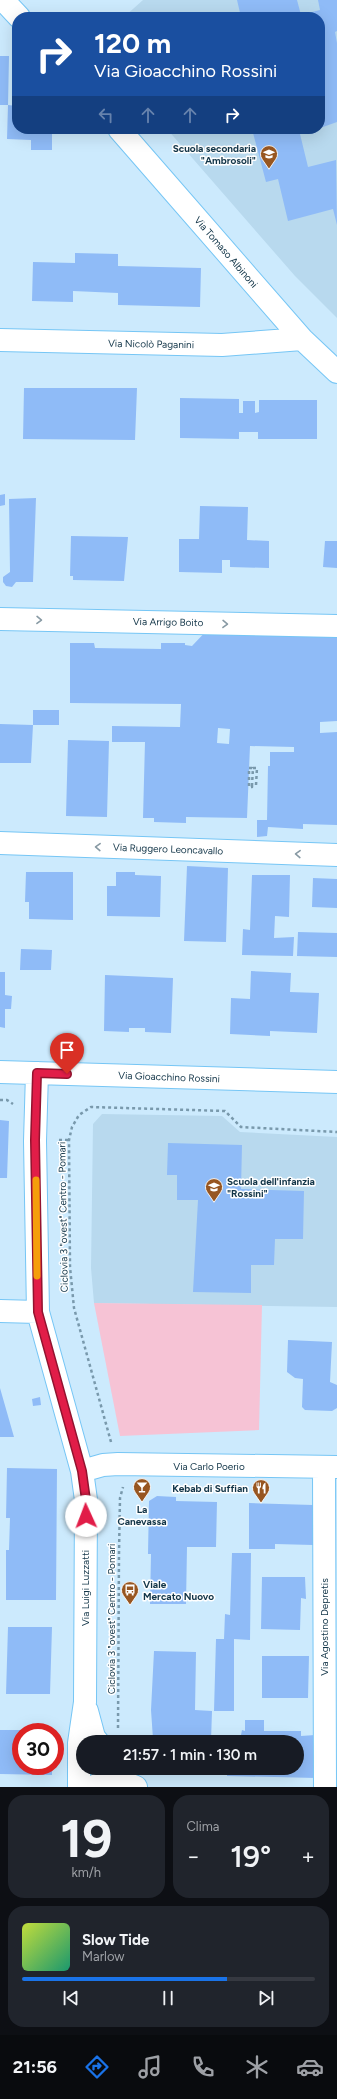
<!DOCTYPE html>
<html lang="it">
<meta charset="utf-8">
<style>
:root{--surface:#171b24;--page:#20242c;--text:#f1f3f6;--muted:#9ea1a6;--line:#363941;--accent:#1a73e8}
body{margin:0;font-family:Figtree,sans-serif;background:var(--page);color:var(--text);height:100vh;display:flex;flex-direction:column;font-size:15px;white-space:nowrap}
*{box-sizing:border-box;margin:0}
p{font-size:13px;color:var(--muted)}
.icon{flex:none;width:22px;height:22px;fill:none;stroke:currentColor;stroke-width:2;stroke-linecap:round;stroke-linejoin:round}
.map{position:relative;height:1787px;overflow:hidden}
.details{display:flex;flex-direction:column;gap:8px;padding:8px;background:#0d0f14;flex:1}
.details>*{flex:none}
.guide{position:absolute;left:12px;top:12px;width:313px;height:122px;border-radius:16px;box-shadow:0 4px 16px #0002;background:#1a4fa0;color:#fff;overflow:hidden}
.speed{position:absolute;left:12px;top:1723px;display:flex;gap:8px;font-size:20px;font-weight:700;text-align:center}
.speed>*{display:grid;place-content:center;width:52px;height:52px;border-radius:50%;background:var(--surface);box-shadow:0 4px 16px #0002;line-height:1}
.speed .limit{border:6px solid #d22;background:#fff;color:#111}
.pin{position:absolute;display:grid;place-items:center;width:34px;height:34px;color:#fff;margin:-41px -17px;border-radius:50% 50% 50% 0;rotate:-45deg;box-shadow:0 0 4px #0007}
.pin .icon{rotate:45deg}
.me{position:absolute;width:44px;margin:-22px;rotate:358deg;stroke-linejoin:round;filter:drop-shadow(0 0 3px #0008)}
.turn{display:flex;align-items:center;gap:14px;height:84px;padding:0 16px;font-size:18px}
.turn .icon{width:52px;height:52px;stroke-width:2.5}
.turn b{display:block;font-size:28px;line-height:34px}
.lanes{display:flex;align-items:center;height:38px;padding:0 16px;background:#0003;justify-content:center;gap:20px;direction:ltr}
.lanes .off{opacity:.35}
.big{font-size:30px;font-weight:600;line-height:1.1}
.details .widget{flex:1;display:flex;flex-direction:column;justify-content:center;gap:6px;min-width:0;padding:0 14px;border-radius:16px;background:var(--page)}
.details .dial{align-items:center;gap:0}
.dial b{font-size:52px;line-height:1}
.song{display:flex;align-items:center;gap:12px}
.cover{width:48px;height:48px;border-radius:6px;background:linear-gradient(135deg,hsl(70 70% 55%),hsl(160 70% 35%))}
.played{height:4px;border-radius:2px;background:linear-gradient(90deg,var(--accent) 70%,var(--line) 70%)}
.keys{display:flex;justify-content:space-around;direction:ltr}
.heat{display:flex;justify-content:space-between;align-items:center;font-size:22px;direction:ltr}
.details .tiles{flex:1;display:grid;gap:8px;grid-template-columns:1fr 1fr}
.widget:last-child{grid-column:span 2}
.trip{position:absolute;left:76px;top:1735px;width:228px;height:40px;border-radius:20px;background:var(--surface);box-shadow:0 4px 16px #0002;font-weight:600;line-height:40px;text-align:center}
.dock{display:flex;height:64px;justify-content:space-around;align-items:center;background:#090b0e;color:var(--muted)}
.dock .icon{width:28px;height:28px}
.dock .active{color:var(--accent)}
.dock b{font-size:18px;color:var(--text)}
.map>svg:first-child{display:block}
</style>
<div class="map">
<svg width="337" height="1787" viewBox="0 0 337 1787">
<rect width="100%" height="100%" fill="#cceafd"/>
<path fill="#b8d9ee" d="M143 0H337V318L295 276 167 129H320V17H124Z
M102 1114 222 1116 240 1132 337 1137V1307L94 1303 91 1268 93 1124Z"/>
<path fill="#f6c3d5" d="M94 1303 262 1305 259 1430 120 1436Z"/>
<path fill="#8fbbf7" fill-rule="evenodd" d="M237 0H297L301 15 320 10 318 0H337V31L335 32 337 43V122L320 128V17H241Z
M0 56H9L8 105H0Z
M8 105 17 106V129H52V150H31V140L7 139Z
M252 129H314L300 134 308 167 336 160 337 225 333 209 288 221 278 179 266 182Z
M75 253 118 254V266L201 268 200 307 118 305V293L73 291V302L32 301 33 262 75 263Z
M24 388H137L135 440 23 439Z
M180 398 239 399V413H243V401H255V413L259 412V400H317V439H258V432H239V439L180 438Z
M5 494V505L0 506V495Z
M36 498 33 582H16L12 587 6 586 3 582V577L10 572 9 499Z
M200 506 248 507 247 540 269 541V568L230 567V560H222V573L179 572V539H199Z
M71 536 128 537 124 581 73 580V576H70Z
M325 541H337V568L323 567Z
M211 626 337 628V721L320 722V733L337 732V825L303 824V829L268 827 267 836 257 837V820H267L268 766H270V752H294V747L250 746 247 818 186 817V823L154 822V818H143L145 742H112V726L180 727 181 704 70 703V643H94L95 648 161 649V643H185V645L192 646ZM218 728 230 729 229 744 217 743Z
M33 710H59V725H33L31 763H0V724L33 725Z
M68 740 109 741 107 817 66 816Z
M187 866 228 868 226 942 184 941Z
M26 872H73V920L29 919V902H25Z
M116 872H135V875L161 876 160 917 107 916V886H116Z
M252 875H290L289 917 275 916 274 938 294 937 293 956 242 955 243 929 250 930Z
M313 878 337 879V908L312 907Z
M298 932 337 933V957L297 956Z
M21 949 52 950 51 970H20Z
M251 971 291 973 290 992 319 993 317 1033 270 1031V1036L230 1034 231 998 250 999Z
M0 972H5V995L12 996 11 1009H5V1028L0 1027Z
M105 975 173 978 171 1033 145 1032V1028H129V1032L104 1031Z
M0 1120 9 1121 7 1178H0Z
M168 1143 242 1145 241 1189 304 1191 303 1239H275L274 1265H251V1293L193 1292 198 1200H177V1175H167Z
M288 1340 332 1342 330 1382 337 1385V1408L332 1411 305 1410 302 1407 303 1379 295 1378 287 1372Z
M0 1388 14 1437H0Z
M40 1397 41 1405 33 1406 32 1399Z
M7 1468 57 1469 56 1600H6V1550H9L10 1518H6Z
M157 1496 176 1497V1501L217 1502 216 1547H187L186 1604H150L151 1554H148L149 1501Z
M249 1503 313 1505V1545L275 1544V1549H249Z
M232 1553H251L250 1640 234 1639V1711H214L216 1639H224L225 1614 230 1615Z
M262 1577H305L306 1599 301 1598 300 1630 261 1629Z
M8 1627H52L50 1694H6Z
M154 1651 196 1652 195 1710 212 1711 211 1741 153 1739 151 1710Z
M262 1656H309L308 1698H262Z
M245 1720H264V1731H301V1736L315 1735 316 1778 227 1776V1768H297V1742H227V1735H241L242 1730 245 1731Z
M0 1730H52V1732H21V1766H52V1775L0 1774Z"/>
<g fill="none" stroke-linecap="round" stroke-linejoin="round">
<g stroke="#76c6f5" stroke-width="24">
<path id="minor" d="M3 0 19 17
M119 129 302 339 337 372
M0 340 222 345 302 339
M0 619 337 626
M0 843 337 855
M0 1072 337 1082
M37 1073 35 1141 38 1312 82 1471 86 1500 85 1702 79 1743V1787
M0 1311 38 1312
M324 1467 325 1787
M82 1471 103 1465 118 1464 337 1467
M87 1711 94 1737 98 1742
M92 1787C107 1780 121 1780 136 1787"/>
</g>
<path stroke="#7999ac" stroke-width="2.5" stroke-dasharray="3 3" stroke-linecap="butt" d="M253 768H257L256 785H252Z
M252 785V787H249V768H253
M0 1100H7L13 1104
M59 1140H69
M111 1442 74 1308 70 1267 69 1140 72 1127 79 1115 91 1107 225 1111 241 1127 337 1132
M118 1728 119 1553 120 1498 123 1487"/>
<use href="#minor" stroke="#fff" stroke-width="22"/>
</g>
<defs><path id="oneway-chevron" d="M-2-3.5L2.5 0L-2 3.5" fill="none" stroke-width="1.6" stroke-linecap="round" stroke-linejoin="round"/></defs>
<g stroke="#889aa4">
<use href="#oneway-chevron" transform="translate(39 620) rotate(1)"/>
<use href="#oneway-chevron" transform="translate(225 624) rotate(1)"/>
<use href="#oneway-chevron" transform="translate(98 847) rotate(-178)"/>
<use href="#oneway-chevron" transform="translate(298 854) rotate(-178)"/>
</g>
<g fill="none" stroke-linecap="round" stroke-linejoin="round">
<g stroke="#92132f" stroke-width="10">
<path id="route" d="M67 1074 37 1073 35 1140 38 1312 82 1471 86 1500V1516"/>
</g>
<use href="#route" stroke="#e11d48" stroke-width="7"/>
<path stroke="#f59e0b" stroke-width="7" d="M36 1180 37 1276"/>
</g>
<defs>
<g id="school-pin" transform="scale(0.9)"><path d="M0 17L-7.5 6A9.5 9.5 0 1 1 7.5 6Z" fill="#975621" stroke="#fff"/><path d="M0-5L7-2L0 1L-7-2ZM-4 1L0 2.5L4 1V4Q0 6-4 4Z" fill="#fff"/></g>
<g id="bar-pin" transform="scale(0.9)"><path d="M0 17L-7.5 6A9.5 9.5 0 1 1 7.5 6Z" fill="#975621" stroke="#fff"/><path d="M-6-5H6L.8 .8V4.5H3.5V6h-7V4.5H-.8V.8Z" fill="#fff"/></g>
<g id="restaurant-pin" transform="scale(0.9)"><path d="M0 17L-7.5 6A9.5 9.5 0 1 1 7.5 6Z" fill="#975621" stroke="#fff"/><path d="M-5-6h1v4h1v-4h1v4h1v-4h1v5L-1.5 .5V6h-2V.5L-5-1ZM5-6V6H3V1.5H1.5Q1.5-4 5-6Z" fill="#fff"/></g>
<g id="bus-pin" transform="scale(0.9)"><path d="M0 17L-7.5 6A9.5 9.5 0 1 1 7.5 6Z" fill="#975621" stroke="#fff"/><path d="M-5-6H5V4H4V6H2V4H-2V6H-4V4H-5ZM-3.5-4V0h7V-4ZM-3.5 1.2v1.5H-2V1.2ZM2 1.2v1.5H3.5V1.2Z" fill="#fff"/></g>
</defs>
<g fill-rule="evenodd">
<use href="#school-pin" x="269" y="154"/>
<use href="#school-pin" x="214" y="1187"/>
<use href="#bar-pin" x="142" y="1487"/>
<use href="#restaurant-pin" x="261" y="1488"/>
<use href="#bus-pin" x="130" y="1590"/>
</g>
<g text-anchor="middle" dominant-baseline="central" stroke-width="3" stroke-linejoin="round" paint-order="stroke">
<g font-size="10" font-weight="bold" fill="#123548" stroke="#fff" text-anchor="end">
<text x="256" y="148">Scuola secondaria<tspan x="256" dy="12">"Ambrosoli"</tspan></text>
<text x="227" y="1181" text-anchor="start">Scuola dell'infanzia<tspan x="227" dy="12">"Rossini"</tspan></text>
<text x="248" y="1488">Kebab di Suffian</text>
<text x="142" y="1509" text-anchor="middle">La<tspan x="142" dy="12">Canevassa</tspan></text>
<text x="143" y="1584" text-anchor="start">Viale<tspan x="143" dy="12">Mercato Nuovo</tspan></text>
</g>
<g font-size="10" fill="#123548" stroke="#fff">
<text transform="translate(226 252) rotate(49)">Via Tomaso Albinoni</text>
<text transform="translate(151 344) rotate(1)">Via Nicolò Paganini</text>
<text transform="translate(168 622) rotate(1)">Via Arrigo Boito</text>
<text transform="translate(168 849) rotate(2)">Via Ruggero Leoncavallo</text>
<text transform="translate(169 1077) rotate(2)">Via Gioacchino Rossini</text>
<text transform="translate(63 1217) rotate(-91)">Ciclovia 3 "ovest" Centro - Pomari</text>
<text x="209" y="1466">Via Carlo Poerio</text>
<text transform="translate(85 1588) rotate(-90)">Via Luigi Luzzatti</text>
<text transform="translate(111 1619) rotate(-90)">Ciclovia 3 "ovest" Centro - Pomari</text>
<text transform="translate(324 1627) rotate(-90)">Via Agostino Depretis</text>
</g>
</g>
</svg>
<div class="speed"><div class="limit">30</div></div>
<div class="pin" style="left:67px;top:1074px;background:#d93025"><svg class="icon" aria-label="arrive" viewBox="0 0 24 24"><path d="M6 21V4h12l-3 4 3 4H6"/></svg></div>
<svg class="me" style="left:86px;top:1516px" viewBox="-20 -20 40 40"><circle r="19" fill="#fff"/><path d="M0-13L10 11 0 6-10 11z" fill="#e11d48"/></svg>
<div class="trip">21:57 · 1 min · 130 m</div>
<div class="guide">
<div class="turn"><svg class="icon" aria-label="right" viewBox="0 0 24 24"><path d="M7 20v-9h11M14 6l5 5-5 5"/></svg><div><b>120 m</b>Via Gioacchino Rossini</div></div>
<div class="lanes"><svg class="icon off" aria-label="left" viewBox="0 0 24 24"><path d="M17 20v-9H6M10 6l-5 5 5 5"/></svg><svg class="icon off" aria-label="ahead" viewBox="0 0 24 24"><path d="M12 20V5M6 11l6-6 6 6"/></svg><svg class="icon off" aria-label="ahead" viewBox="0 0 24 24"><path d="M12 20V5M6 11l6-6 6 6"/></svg><svg class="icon" aria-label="right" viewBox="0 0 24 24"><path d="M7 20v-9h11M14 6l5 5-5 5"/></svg></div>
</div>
</div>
<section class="details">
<div class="tiles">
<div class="widget dial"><b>19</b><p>km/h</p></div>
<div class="widget"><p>Clima</p>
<div class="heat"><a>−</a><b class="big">19°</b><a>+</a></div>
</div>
<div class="widget">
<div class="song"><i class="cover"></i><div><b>Slow Tide</b><p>Marlow</p></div></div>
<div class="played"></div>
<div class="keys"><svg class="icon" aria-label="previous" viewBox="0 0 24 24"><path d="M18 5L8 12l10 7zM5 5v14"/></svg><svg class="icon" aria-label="pause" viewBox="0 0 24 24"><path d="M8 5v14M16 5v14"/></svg><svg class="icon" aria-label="next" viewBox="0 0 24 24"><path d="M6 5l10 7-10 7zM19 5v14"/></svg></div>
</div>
</div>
</section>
<nav class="dock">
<b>21:56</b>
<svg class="icon active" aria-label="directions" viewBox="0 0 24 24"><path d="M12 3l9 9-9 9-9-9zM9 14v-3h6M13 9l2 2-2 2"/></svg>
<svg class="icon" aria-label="music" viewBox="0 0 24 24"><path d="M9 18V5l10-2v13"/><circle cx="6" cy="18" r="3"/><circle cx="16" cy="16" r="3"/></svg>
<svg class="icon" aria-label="phone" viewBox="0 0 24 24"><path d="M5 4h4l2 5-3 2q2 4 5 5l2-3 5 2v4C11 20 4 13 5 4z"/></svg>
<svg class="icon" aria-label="climate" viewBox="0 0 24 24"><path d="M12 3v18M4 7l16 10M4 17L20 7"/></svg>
<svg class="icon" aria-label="car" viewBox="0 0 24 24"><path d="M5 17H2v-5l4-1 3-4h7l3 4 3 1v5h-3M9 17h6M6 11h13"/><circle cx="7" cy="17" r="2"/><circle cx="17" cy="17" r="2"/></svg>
</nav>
